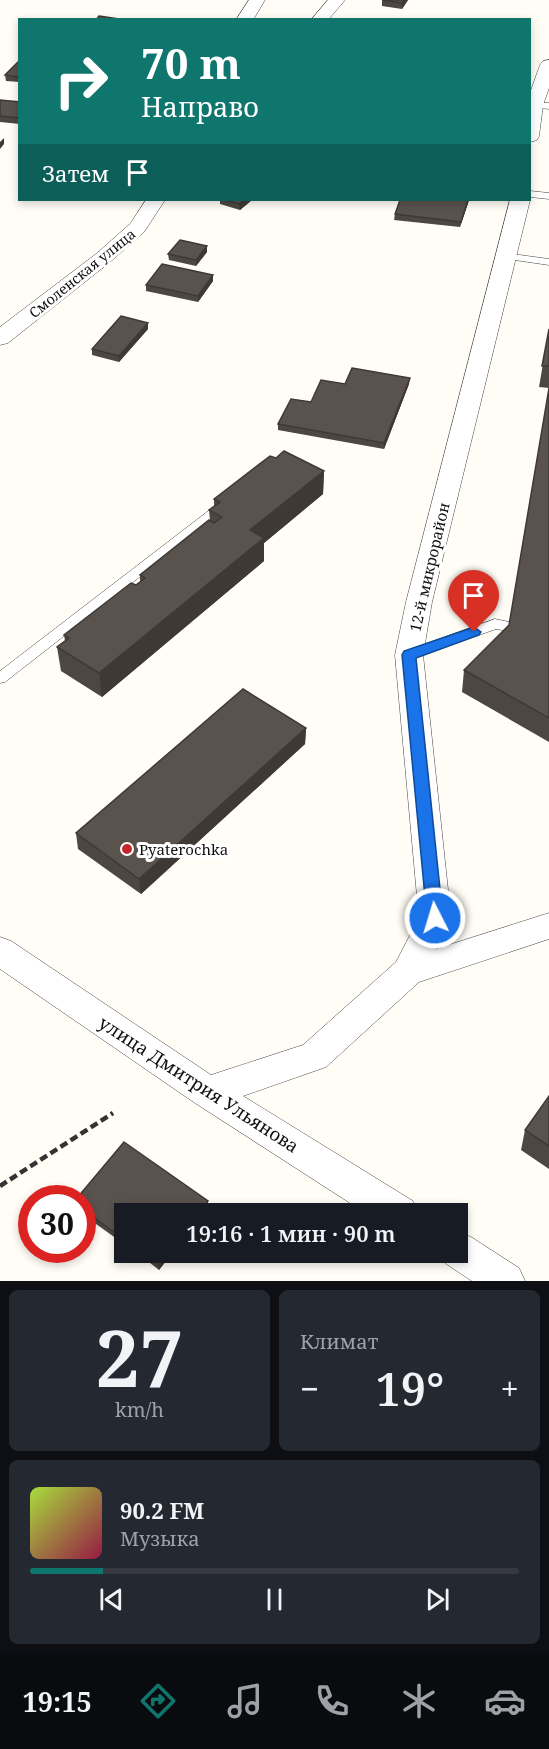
<!DOCTYPE html>
<html lang="ru">
<meta charset="utf-8">
<style>
:root{--surface:#171b24;--page:#242831;--text:#f1f3f6;--muted:#9ea1a6;--line:#363941;--accent:#0f766e}
body{margin:0;font-family:"Noto Serif",serif;background:var(--page);color:var(--text);height:100vh;display:flex;flex-direction:column;font-size:22px;white-space:nowrap}
*{box-sizing:border-box;margin:0}
p{font-size:20px;color:var(--muted)}
.icon{flex:none;width:33px;height:33px;fill:none;stroke:currentColor;stroke-width:2;stroke-linecap:round;stroke-linejoin:round}
.map{position:relative;height:1281px;overflow:hidden}
.drawer{display:flex;flex-direction:column;gap:9px;padding:9px;background:#0d0f14;flex:1}
.drawer>*{flex:none}
.guide{position:absolute;left:18px;top:18px;width:513px;height:183px;border-radius:0px;box-shadow:0 3px 9px #0003;background:#0f766e;color:#fff;overflow:hidden}
.speed{position:absolute;left:18px;top:1185px;display:flex;gap:12px;font-size:30px;font-weight:700;text-align:center}
.speed>*{display:grid;place-content:center;width:78px;height:78px;border-radius:50%;background:var(--surface);box-shadow:0 3px 9px #0003;line-height:1}
.speed .limit{border:9px solid #d22;background:#fff;color:#111}
.pin{position:absolute;display:grid;place-items:center;width:51px;height:51px;color:#fff;margin:-62px -26px;border-radius:50% 50% 50% 0;rotate:-45deg;box-shadow:0 0 6px #0007}
.pin .icon{rotate:45deg}
.me{position:absolute;width:66px;margin:-33px;rotate:355deg;stroke-linejoin:round;filter:drop-shadow(0 0 4px #0008)}
.turn{display:flex;align-items:center;gap:21px;height:126px;padding:0 24px;font-size:27px}
.turn .icon{width:78px;height:78px;stroke-width:2.5}
.turn b{display:block;font-size:42px;line-height:51px}
.then{display:flex;align-items:center;height:57px;padding:0 24px;background:#0003;gap:12px;font-size:22px}
.big{font-size:45px;font-weight:600;line-height:1.1}
.drawer .widget{flex:1;display:flex;flex-direction:column;justify-content:center;gap:9px;min-width:0;padding:0 21px;border-radius:9px;background:var(--page)}
.drawer .dial{align-items:center;gap:0}
.dial b{font-size:78px;line-height:1}
.song{display:flex;align-items:center;gap:18px}
.cover{width:72px;height:72px;border-radius:9px;background:linear-gradient(135deg,hsl(80 70% 55%),hsl(340 70% 35%))}
.played{height:6px;border-radius:3px;background:linear-gradient(90deg,var(--accent) 15%,var(--line) 15%)}
.keys{display:flex;justify-content:space-around;direction:ltr}
.heat{display:flex;justify-content:space-between;align-items:center;font-size:33px;direction:ltr}
.drawer .tiles{flex:1;display:grid;gap:9px;grid-template-columns:1fr 1fr}
.widget:last-child{grid-column:span 2}
.trip{position:absolute;left:114px;top:1203px;width:354px;height:60px;border-radius:0px;background:var(--surface);box-shadow:0 3px 9px #0003;font-weight:600;line-height:60px;text-align:center}
.menu{display:flex;height:96px;justify-content:space-around;align-items:center;background:#090b0e;color:var(--muted)}
.menu .icon{width:42px;height:42px}
.menu .current{color:var(--accent)}
.menu b{font-size:27px;color:var(--text)}
.map>svg:first-child{display:block}
</style>
<div class="map">
<svg width="549" height="1281" viewBox="0 0 549 1281">
<rect width="100%" height="100%" fill="#fffdf5"/>
<g fill="none" stroke-linecap="round" stroke-linejoin="round">
<g stroke="#444" stroke-width="1">
<path id="service" d="M534 102 549 103V109L531 107 530 105Z
M530 191 549 193V199L530 197Z
M505 253 549 259V265L501 258V254Z
M224 501 230 505 228 508 5 682 0 683V671L220 502Z
M495 619 514 623 516 626 509 631 496 629 409 660 402 655 404 652Z"/>
</g>
<g stroke="#444" stroke-width="1">
<path id="minor" d="M249 0H265L253 20H236Z
M328 0H345L328 20H311Z
M549 60V88L543 105 539 136 537 140 530 142V93L540 65 543 61Z
M146 200H165L144 232 110 262 8 343 0 345V327L96 254 130 224Z
M510 200H530L432 602 423 655 451 918 436 949 549 913V939L419 982 326 1067 243 1096 413 1201 418 1214H367L195 1103 0 969V937L11 941 211 1075 303 1045 396 962 419 918 395 655 406 602Z
M458 1232 471 1237 519 1268 525 1281H472L445 1263 440 1252H458Z"/>
</g>
<path stroke="#333" stroke-width="4.5" stroke-dasharray="8 4" stroke-linecap="butt" d="M0 1186 113 1113"/>
<use href="#service" fill="#fff" fill-rule="evenodd"/>
<use href="#minor" fill="#fff" fill-rule="evenodd"/>
</g>
<path fill="#4d4742" d="M382 0H408L402 9 382 6Z
M20 60V82L6 81 5 75Z
M0 100 20 102V124L0 122Z
M220 200H252L240 210 220 204Z
M400 200H469L460 227 394 220 395 214Z
M207 246V252L196 266 169 260 168 254Z
M213 275V281L198 302 146 291V285Z
M148 329 119 362 92 355V349Z
M549 329V742L462 692 464 670 509 625 549 388 539 387Z
M345 384H409L384 449 278 430V424L311 402Z
M276 458 324 471 323 494 264 543V561L102 697 61 671 57 647 65 641 64 635 136 585 140 582V575L210 521 209 510 214 506V499Z
M306 728 305 744 141 894 78 849 76 833Z
M549 1096V1169L521 1150 525 1130Z
M82 1198 208 1207 124 1214V1244L82 1214Z
M136 1252H173L159 1270Z"/>
<path fill="#3f3936" d="M405 0H408L402 9V3Z
M4 138V144L0 149V142Z
M244 200H252L240 210 239 204Z
M468 200H469L460 227 461 222Z
M207 246V252L196 266V260Z
M213 275V281L198 302V296Z
M148 323V329L119 362V356Z
M410 378 409 384 384 449V443Z
M324 471 323 494 264 543V561L102 697 99 673 250 530Z
M306 728 305 744 141 894 139 879Z
M208 1201V1207L203 1214H198Z
M168 1252H173L159 1270V1265Z"/>
<path fill="#5a524d" stroke="#3f3936" stroke-width="1.5" d="M382 0H405L402 3Z
M99 16 126 20H96Z
M20 60V77L5 75Z
M0 100 20 102V118L0 116Z
M225 200H244L239 204Z
M400 200H468L461 222 395 214Z
M180 240 207 246 196 260 168 254Z
M162 264 213 275 198 296 146 285Z
M121 316 148 323 119 356 92 349Z
M549 329V366H542Z
M352 368 410 378 384 443 278 424 291 399 311 402 321 380 345 384Z
M549 388V718L464 670 509 625Z
M284 451 324 471 250 530 264 538 99 673 57 647 69 638 64 635 131 583 136 585 145 578 140 575 209 520 214 523 222 517 209 510 220 502 214 499 270 456 276 458Z
M243 689 306 728 139 879 76 833Z
M549 1096V1146L525 1130Z
M124 1142 208 1201 198 1214H124V1239L82 1209V1198H77Z
M142 1252H168L159 1265Z"/>
<path fill="#1a73e8" stroke="#114b97" stroke-width="1.5" d="M474 627 481 632 479 635 416 658 443 918 441 923 435 925 429 923 427 918 402 655 404 651Z"/>
<circle fill="#c4262e" stroke="#fff" stroke-width="2" cx="127" cy="849" r="6"/>
<g text-anchor="middle" dominant-baseline="central" stroke-width="6" stroke-linejoin="round" paint-order="stroke">
<g font-size="14" fill="#111" stroke="#fff">
<text transform="translate(82 273) rotate(-39)">Смоленская улица</text>
</g>
<g font-size="15" fill="#111" stroke="#fff">
<text transform="translate(429 567) rotate(-77)">12-й микрорайон</text>
</g>
<g font-size="15" fill="#111" stroke="#fff" text-anchor="start">
<text x="139" y="849">Pyaterochka</text>
</g>
<g font-size="18" fill="#111" stroke="#fff">
<text transform="translate(199 1084) rotate(33)">улица Дмитрия Ульянова</text>
</g>
</g>
</svg>
<div class="speed"><div class="limit">30</div></div>
<div class="pin" style="left:474px;top:632px;background:#d93025"><svg class="icon" aria-label="arrive" viewBox="0 0 24 24"><path d="M6 21V4h12l-3 4 3 4H6"/></svg></div>
<svg class="me" style="left:435px;top:918px" viewBox="-20 -20 40 40"><circle r="17" fill="#1a73e8" stroke="#fff" stroke-width="3"/><path d="M0-11L8 9 0 5-8 9z" fill="#fff"/></svg>
<div class="trip">19:16 · 1 мин · 90 m</div>
<div class="guide">
<div class="turn"><svg class="icon" aria-label="right" viewBox="0 0 24 24"><path d="M7 20v-9h11M14 6l5 5-5 5"/></svg><div><b>70 m</b>Направо</div></div>
<div class="then">Затем<svg class="icon" aria-label="arrive" viewBox="0 0 24 24"><path d="M6 21V4h12l-3 4 3 4H6"/></svg></div>
</div>
</div>
<section class="drawer">
<div class="tiles">
<div class="widget dial"><b>27</b><p>km/h</p></div>
<div class="widget"><p>Климат</p>
<div class="heat"><a>−</a><b class="big">19°</b><a>+</a></div>
</div>
<div class="widget">
<div class="song"><i class="cover"></i><div><b>90.2 FM</b><p>Музыка</p></div></div>
<div class="played"></div>
<div class="keys"><svg class="icon" aria-label="previous" viewBox="0 0 24 24"><path d="M18 5L8 12l10 7zM5 5v14"/></svg><svg class="icon" aria-label="pause" viewBox="0 0 24 24"><path d="M8 5v14M16 5v14"/></svg><svg class="icon" aria-label="next" viewBox="0 0 24 24"><path d="M6 5l10 7-10 7zM19 5v14"/></svg></div>
</div>
</div>
</section>
<nav class="menu">
<b>19:15</b>
<svg class="icon current" aria-label="directions" viewBox="0 0 24 24"><path d="M12 3l9 9-9 9-9-9zM9 14v-3h6M13 9l2 2-2 2"/></svg>
<svg class="icon" aria-label="music" viewBox="0 0 24 24"><path d="M9 18V5l10-2v13"/><circle cx="6" cy="18" r="3"/><circle cx="16" cy="16" r="3"/></svg>
<svg class="icon" aria-label="phone" viewBox="0 0 24 24"><path d="M5 4h4l2 5-3 2q2 4 5 5l2-3 5 2v4C11 20 4 13 5 4z"/></svg>
<svg class="icon" aria-label="climate" viewBox="0 0 24 24"><path d="M12 3v18M4 7l16 10M4 17L20 7"/></svg>
<svg class="icon" aria-label="car" viewBox="0 0 24 24"><path d="M5 17H2v-5l4-1 3-4h7l3 4 3 1v5h-3M9 17h6M6 11h13"/><circle cx="7" cy="17" r="2"/><circle cx="17" cy="17" r="2"/></svg>
</nav>
